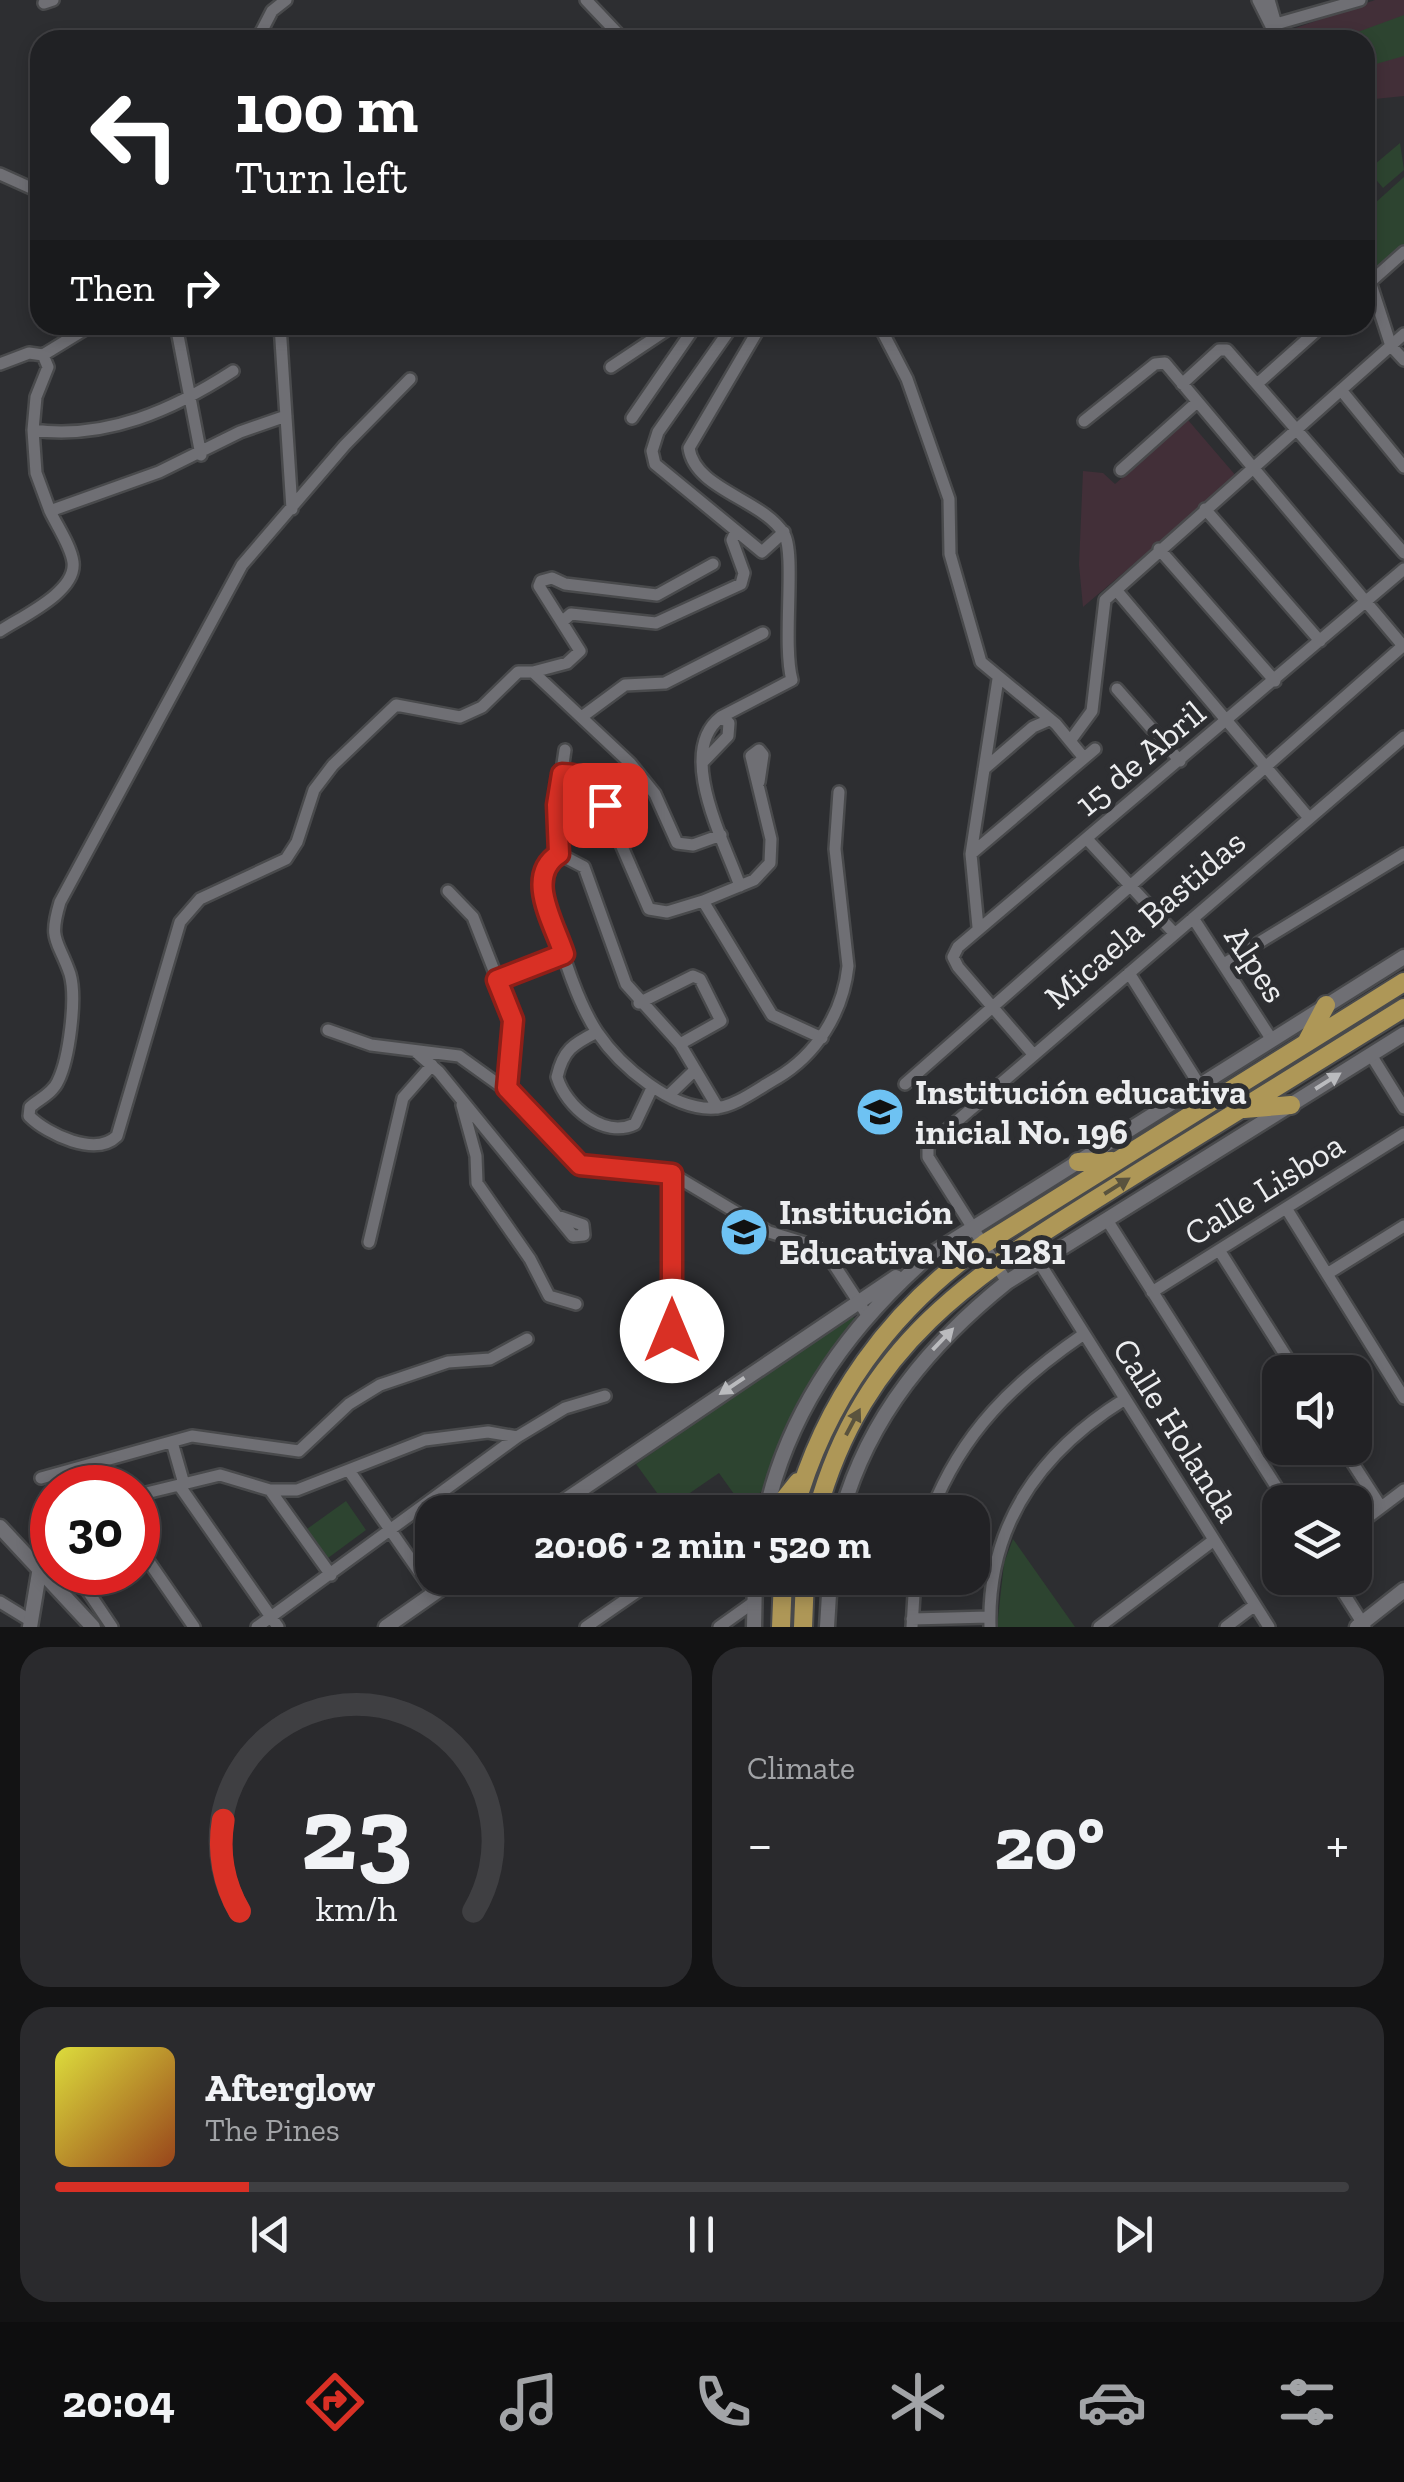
<!DOCTYPE html>
<meta charset="utf-8">
<style>
:root{--surface:#222225;--page:#2a2a2d;--text:#f1f3f6;--muted:#a2a4a7;--line:#3f3f42;--accent:#d93025}
body{margin:0;font-family:"Zilla Slab",serif;background:var(--page);color:var(--text);height:100vh;display:flex;flex-direction:column;font-size:38px;white-space:nowrap}
*{box-sizing:border-box;margin:0}
p{font-size:32px;color:var(--muted)}
.icon{flex:none;width:55px;height:55px;fill:none;stroke:currentColor;stroke-width:2;stroke-linecap:round;stroke-linejoin:round}
.map{position:relative;height:1627px;overflow:hidden}
.details{display:flex;flex-direction:column;gap:20px;padding:20px;background:#131314;flex:1}
.details>*{flex:none}
.top-card{position:absolute;left:30px;top:30px;width:1345px;height:305px;border-radius:30px;box-shadow:0 5px 15px #0003,0 0 0 2px var(--line);background:#202124;color:#fff;overflow:hidden}
.tools{position:absolute;left:1262px;top:1355px;display:grid;gap:20px}
.tools a{display:grid;place-items:center;width:110px;height:110px;border-radius:20px;background:var(--surface);box-shadow:0 5px 15px #0003,0 0 0 2px var(--line);font-size:50px}
.speed{position:absolute;left:30px;top:1465px;display:flex;gap:20px;font-size:50px;font-weight:700;text-align:center}
.speed>*{display:grid;place-content:center;width:130px;height:130px;border-radius:50%;background:var(--surface);box-shadow:0 5px 15px #0003,0 0 0 2px var(--line);line-height:1}
.speed .limit{border:15px solid #d22;background:#fff;color:#111}
.pin{position:absolute;display:grid;place-items:center;width:85px;height:85px;color:#fff;margin:-42px;border-radius:20px;box-shadow:0 5px 15px #0006}
.me{position:absolute;width:110px;margin:-55px;rotate:0deg;stroke-linejoin:round;filter:drop-shadow(0 0 8px #0008)}
.turn{display:flex;align-items:center;gap:35px;height:210px;padding:0 40px;font-size:45px}
.turn .icon{width:130px;height:130px;stroke-width:2.5}
.turn b{display:block;font-size:70px;line-height:85px}
.then{display:flex;align-items:center;height:95px;padding:0 40px;background:#0003;gap:20px;font-size:38px}
.big{font-size:75px;font-weight:800;line-height:1.1}
.details .tile{flex:1;display:flex;flex-direction:column;justify-content:center;gap:15px;min-width:0;padding:0 35px;border-radius:30px;background:var(--page)}
.details .dial{align-items:center;gap:0}
.dial svg{height:260px;overflow:visible;fill:none;stroke:var(--line);stroke-width:7;stroke-linecap:round;text-anchor:middle}
.dial text{fill:var(--text);stroke:none}
.song{display:flex;align-items:center;gap:30px}
.cover{width:120px;height:120px;border-radius:15px;background:linear-gradient(135deg,hsl(60 70% 55%),hsl(20 70% 35%))}
.played{height:10px;border-radius:5px;background:linear-gradient(90deg,var(--accent) 15%,var(--line) 15%)}
.keys{display:flex;justify-content:space-around;direction:ltr}
.heat{display:flex;justify-content:space-between;align-items:center;font-size:55px;direction:ltr}
.details .tiles{flex:1;display:grid;gap:20px;grid-template-columns:1fr 1fr}
.tile:last-child{grid-column:span 2}
.trip{position:absolute;left:415px;top:1495px;width:575px;height:100px;border-radius:30px;background:var(--surface);box-shadow:0 5px 15px #0003,0 0 0 2px var(--line);font-weight:800;line-height:100px;text-align:center}
.tabs{display:flex;height:160px;justify-content:space-around;align-items:center;background:#0e0e0f;color:var(--muted)}
.tabs .icon{width:70px;height:70px}
.tabs .on{color:var(--accent)}
.tabs b{font-size:45px;color:var(--text)}
.map>svg:first-child{display:block}
</style>
<div class="map">
<svg width="1404" height="1627" viewBox="0 0 1404 1627">
<rect width="100%" height="100%" fill="#2d2e31"/>
<path fill="#422f38" d="M1375 0H1404V96L1365 100V40H1294L1290 30Z
M1188 420 1237 477 1083 607 1079 565 1083 471 1103 473 1115 484Z"/>
<path fill="#2d4430" d="M1404 15V56L1369 66 1365 40H1358L1355 33Z
M1400 143 1404 170 1383 188 1368 170Z
M1404 177V245L1378 267 1365 239V212Z
M850 1315 857 1320 812 1382 765 1488 744 1508 719 1473 668 1508 636 1464Z
M346 1501 366 1530 328 1558 307 1529Z
M1013 1539 1075 1627H997L1004 1563Z"/>
<g fill="none" stroke-linecap="round" stroke-linejoin="round">
<g stroke="#494a4c" stroke-width="16">
<path id="minor" d="M586 0 624 40
M1258 0 1278 40
M1269 0 1278 31
M44 3 53 0
M1276 24 1360 0
M257 40 272 11 286 0
M0 174 40 192
M1365 266 1391 346 1404 360
M1368 284 1404 252
M176 325 201 455
M280 325 292 509
M733 325 658 432 652 451 655 464 762 552 784 532
M879 325 907 379 949 499 950 554 981 662 1056 724 1084 758
M43 355 92 325
M0 364 29 353 43 355 48 367 36 397 33 430
M611 367 674 325
M233 371C173 410 106 440 33 430L36 473 50 511 159 472 240 432 286 416
M410 379 345 445 242 565 60 902C48 942 58 939 70 974 77 998 69 1059 58 1081 53 1093 39 1099 30 1107L29 1116C48 1135 96 1157 117 1136L180 922 200 899 286 859 297 842 314 790 333 765 396 705 460 717 482 707 518 672H533L630 763 655 794 677 843 693 845 721 835
M1182 384 1219 350H1227L1404 553
M1257 384 1323 325
M1341 390 1404 467
M632 418 696 325
M1084 421 1155 364 1165 363 1404 647
M1121 470 1196 403
M1205 509 1320 641
M1159 549 1275 681
M1117 591 1309 818
M563 621 571 614 656 623 741 584 744 573 732 540 736 531
M0 631C21 617 77 592 73 562 71 546 57 526 50 511
M533 672 567 663 580 651 539 586 541 581 552 578 565 584 657 595 713 564
M1117 689 1180 761
M583 716 625 685 665 683 763 633
M721 717 792 680C782 644 796 553 784 534 763 499 695 490 689 448L761 325
M1070 741 1092 711 1105 600 1404 334
M565 750 557 805 559 854 544 866 542 888C557 932 572 994 597 1032 620 1066 672 1111 715 1108 735 1107 759 1088 777 1078 816 1055 843 1013 848 966L835 849 839 792
M703 762 728 736 729 723 721 717C675 752 725 843 740 886
M984 769 1033 727 1049 720
M562 774H580L595 784 649 909 667 912 703 901 772 1015 822 1038
M1087 839 1175 934
M559 854 584 867 626 984 680 1044 718 1108
M971 854 1095 749
M448 891 473 917 513 1019 507 1088
M703 901 754 880 770 863 771 839 751 756 759 750 763 755 759 782
M1193 918 1272 1040
M978 927 971 854 998 679
M1224 964 1404 854
M1129 973 1200 1086
M497 980 564 954
M639 1003 693 976 700 979 721 1021 680 1044
M328 1030 371 1045 459 1056 523 1102 580 1165 672 1174 769 1232 815 1246 833 1263 867 1315
M597 1032C573 1044 563 1050 557 1077 566 1107 604 1139 635 1124L652 1088
M415 1051 439 1072 573 1236 584 1235 583 1225 557 1216
M1033 1054 958 967 953 957 958 947 1404 569
M1371 1055 1404 1108
M905 1084 1404 645
M668 1096 695 1070
M462 1105 476 1156 477 1183 530 1259 549 1296 576 1304
M1286 1208 1404 1398
M1107 1220 1286 1502
M369 1242 403 1098 432 1065
M1219 1250 1296 1372
M1039 1262 1269 1627
M1327 1274 1404 1226
M1007 1282 928 1157V1146L1404 737
M672 1289 686 1314 687 1336 680 1337 672 1331V1174
M1152 1292 1404 1134
M172 1442 184 1484
M1343 1448 1381 1507
M350 1472 434 1593
M41 1478 192 1436 299 1451 349 1404 380 1385 448 1362 490 1359 527 1339
M179 1485 278 1627
M270 1490 331 1575
M138 1495 220 1475 270 1490H297L425 1440 488 1432 517 1437
M845 1502 899 1512
M750 1512 769 1500
M931 1512C962 1432 1014 1382 1084 1334
M52 1525V1538
M1355 1527 1404 1490
M138 1546 194 1627
M75 1572 112 1627
M1334 1578 1365 1627
M0 1602 31 1621
M912 1619 989 1617
M257 1627 517 1437 565 1408 605 1396
M586 1627 657 1578
M719 1627 754 1602
M912 1627 915 1578
M990 1627C987 1525 1041 1451 1125 1399
M1099 1627 1214 1540
M1226 1627 1255 1605"/>
</g>
<g stroke="#494a4c" stroke-width="19">
<path id="tertiary" d="M548 1512 896 1277
M766 1512C789 1408 851 1324 930 1255L1404 957
M842 1512C869 1416 931 1343 1007 1282L1404 1034
M0 1527 93 1627
M30 1627 40 1567
M386 1627 456 1578
M754 1627 755 1578
M827 1627 830 1578
M1357 1627 1404 1590"/>
</g>
<g stroke="#494a4c" stroke-width="22">
<path id="primary" d="M1306 1043 1326 1005
M1244 1109 1291 1105
M1078 1162 1112 1161
M774 1512 798 1482
M794 1512C824 1401 890 1310 984 1244L1404 982
M817 1512C867 1329 995 1263 1144 1169 1230 1115 1317 1062 1404 1008
M781 1627 783 1578
M803 1627 805 1578"/>
</g>
<use href="#minor" stroke="#6f6f74" stroke-width="11"/>
<use href="#tertiary" stroke="#6f6f74" stroke-width="14"/>
<use href="#primary" stroke="#ae9757" stroke-width="18"/>
</g>
<defs><path id="oneway-solid" d="M-6-.8H1V-3.2L6.5 0L1 3.2V.8H-6Z" transform="scale(2.5)"/></defs>
<g fill="#babbbe">
<use href="#oneway-solid" transform="translate(1328 1081) rotate(-32)"/>
<use href="#oneway-solid" transform="translate(943 1339) rotate(-46)"/>
<use href="#oneway-solid" transform="translate(732 1386) rotate(146)"/>
</g>
<g fill="#5a533e">
<use href="#oneway-solid" transform="translate(1117 1186) rotate(-32)"/>
<use href="#oneway-solid" transform="translate(853 1422) rotate(-62)"/>
</g>
<g fill="none" stroke-linecap="round" stroke-linejoin="round">
<g stroke="#8d1f18" stroke-width="25">
<path id="route" d="M605 805C594 783 587 774 562 774L557 805 559 854C524 876 554 923 564 954L497 980 513 1020 507 1088 580 1165 672 1174V1331"/>
</g>
<use href="#route" stroke="#d93025" stroke-width="18"/>
</g>
<defs>
<g id="school-disc" transform="scale(2.5)"><circle r="9.5" fill="#6ec2f3" stroke="#2d2e31"/><path d="M0-5L7-2L0 1L-7-2ZM-4 1L0 2.5L4 1V4Q0 6-4 4Z" fill="#111"/></g>
</defs>
<g fill-rule="evenodd">
<use href="#school-disc" x="880" y="1112"/>
<use href="#school-disc" x="744" y="1232"/>
</g>
<g text-anchor="middle" dominant-baseline="central" stroke-width="10" stroke-linejoin="round" paint-order="stroke">
<g font-size="35" fill="#ecedef" stroke="#2d2e31">
<text transform="translate(1140 758) rotate(-40)">15 de Abril</text>
<text transform="translate(1145 919) rotate(-41)">Micaela Bastidas</text>
<text transform="translate(1256 964) rotate(57)">Alpes</text>
<text transform="translate(1264 1189) rotate(-32)">Calle Lisboa</text>
<text transform="translate(1177 1430) rotate(58)">Calle Holanda</text>
</g>
<g font-size="35" font-weight="bold" fill="#ecedef" stroke="#2d2e31" text-anchor="start">
<text x="915" y="1092">Institución educativa<tspan x="915" dy="40">inicial No. 196</tspan></text>
<text x="779" y="1212">Institución<tspan x="779" dy="40">Educativa No. 1281</tspan></text>
</g>
</g>
</svg>
<div class="tools">
<a><svg class="icon" aria-label="sound" viewBox="0 0 24 24"><path d="M4 9h4l5-4v14l-5-4H4zM17 9q2 3 0 6"/></svg></a>
<a><svg class="icon" aria-label="layers" viewBox="0 0 24 24"><path d="M12 4l9 5-9 5-9-5zM3 14l9 5 9-5"/></svg></a>
</div>
<div class="speed"><div class="limit">30</div></div>
<div class="pin" style="left:605px;top:805px;background:#d93025"><svg class="icon" aria-label="arrive" viewBox="0 0 24 24"><path d="M6 21V4h12l-3 4 3 4H6"/></svg></div>
<svg class="me" style="left:672px;top:1331px" viewBox="-20 -20 40 40"><circle r="19" fill="#fff"/><path d="M0-13L10 11 0 6-10 11z" fill="#d93025"/></svg>
<div class="trip">20:06 · 2 min · 520 m</div>
<div class="top-card">
<div class="turn"><svg class="icon" aria-label="left" viewBox="0 0 24 24"><path d="M17 20v-9H6M10 6l-5 5 5 5"/></svg><div><b>100 m</b>Turn left</div></div>
<div class="then">Then<svg class="icon" aria-label="right" viewBox="0 0 24 24"><path d="M7 20v-9h11M14 6l5 5-5 5"/></svg></div>
</div>
</div>
<section class="details">
<div class="tiles">
<div class="tile dial"><svg viewBox="0 0 100 80">
<path d="M14 69A42 42 0 1 1 86 69"/>
<path d="M14 69A42 42 0 0 1 9 41" stroke="#d93025"/>
<text x="50" y="56" font-size="32" font-weight="700">23</text>
<text x="50" y="72" font-size="11">km/h</text>
</svg></div>
<div class="tile"><p>Climate</p>
<div class="heat"><a>−</a><b class="big">20°</b><a>+</a></div>
</div>
<div class="tile">
<div class="song"><i class="cover"></i><div><b>Afterglow</b><p>The Pines</p></div></div>
<div class="played"></div>
<div class="keys"><svg class="icon" aria-label="previous" viewBox="0 0 24 24"><path d="M18 5L8 12l10 7zM5 5v14"/></svg><svg class="icon" aria-label="pause" viewBox="0 0 24 24"><path d="M8 5v14M16 5v14"/></svg><svg class="icon" aria-label="next" viewBox="0 0 24 24"><path d="M6 5l10 7-10 7zM19 5v14"/></svg></div>
</div>
</div>
</section>
<nav class="tabs">
<b>20:04</b>
<svg class="icon on" aria-label="directions" viewBox="0 0 24 24"><path d="M12 3l9 9-9 9-9-9zM9 14v-3h6M13 9l2 2-2 2"/></svg>
<svg class="icon" aria-label="music" viewBox="0 0 24 24"><path d="M9 18V5l10-2v13"/><circle cx="6" cy="18" r="3"/><circle cx="16" cy="16" r="3"/></svg>
<svg class="icon" aria-label="phone" viewBox="0 0 24 24"><path d="M5 4h4l2 5-3 2q2 4 5 5l2-3 5 2v4C11 20 4 13 5 4z"/></svg>
<svg class="icon" aria-label="climate" viewBox="0 0 24 24"><path d="M12 3v18M4 7l16 10M4 17L20 7"/></svg>
<svg class="icon" aria-label="car" viewBox="0 0 24 24"><path d="M5 17H2v-5l4-1 3-4h7l3 4 3 1v5h-3M9 17h6M6 11h13"/><circle cx="7" cy="17" r="2"/><circle cx="17" cy="17" r="2"/></svg>
<svg class="icon" aria-label="filters" viewBox="0 0 24 24"><path d="M4 7h16M4 17h16"/><circle cx="9" cy="7" r="2"/><circle cx="15" cy="17" r="2"/></svg>
</nav>
